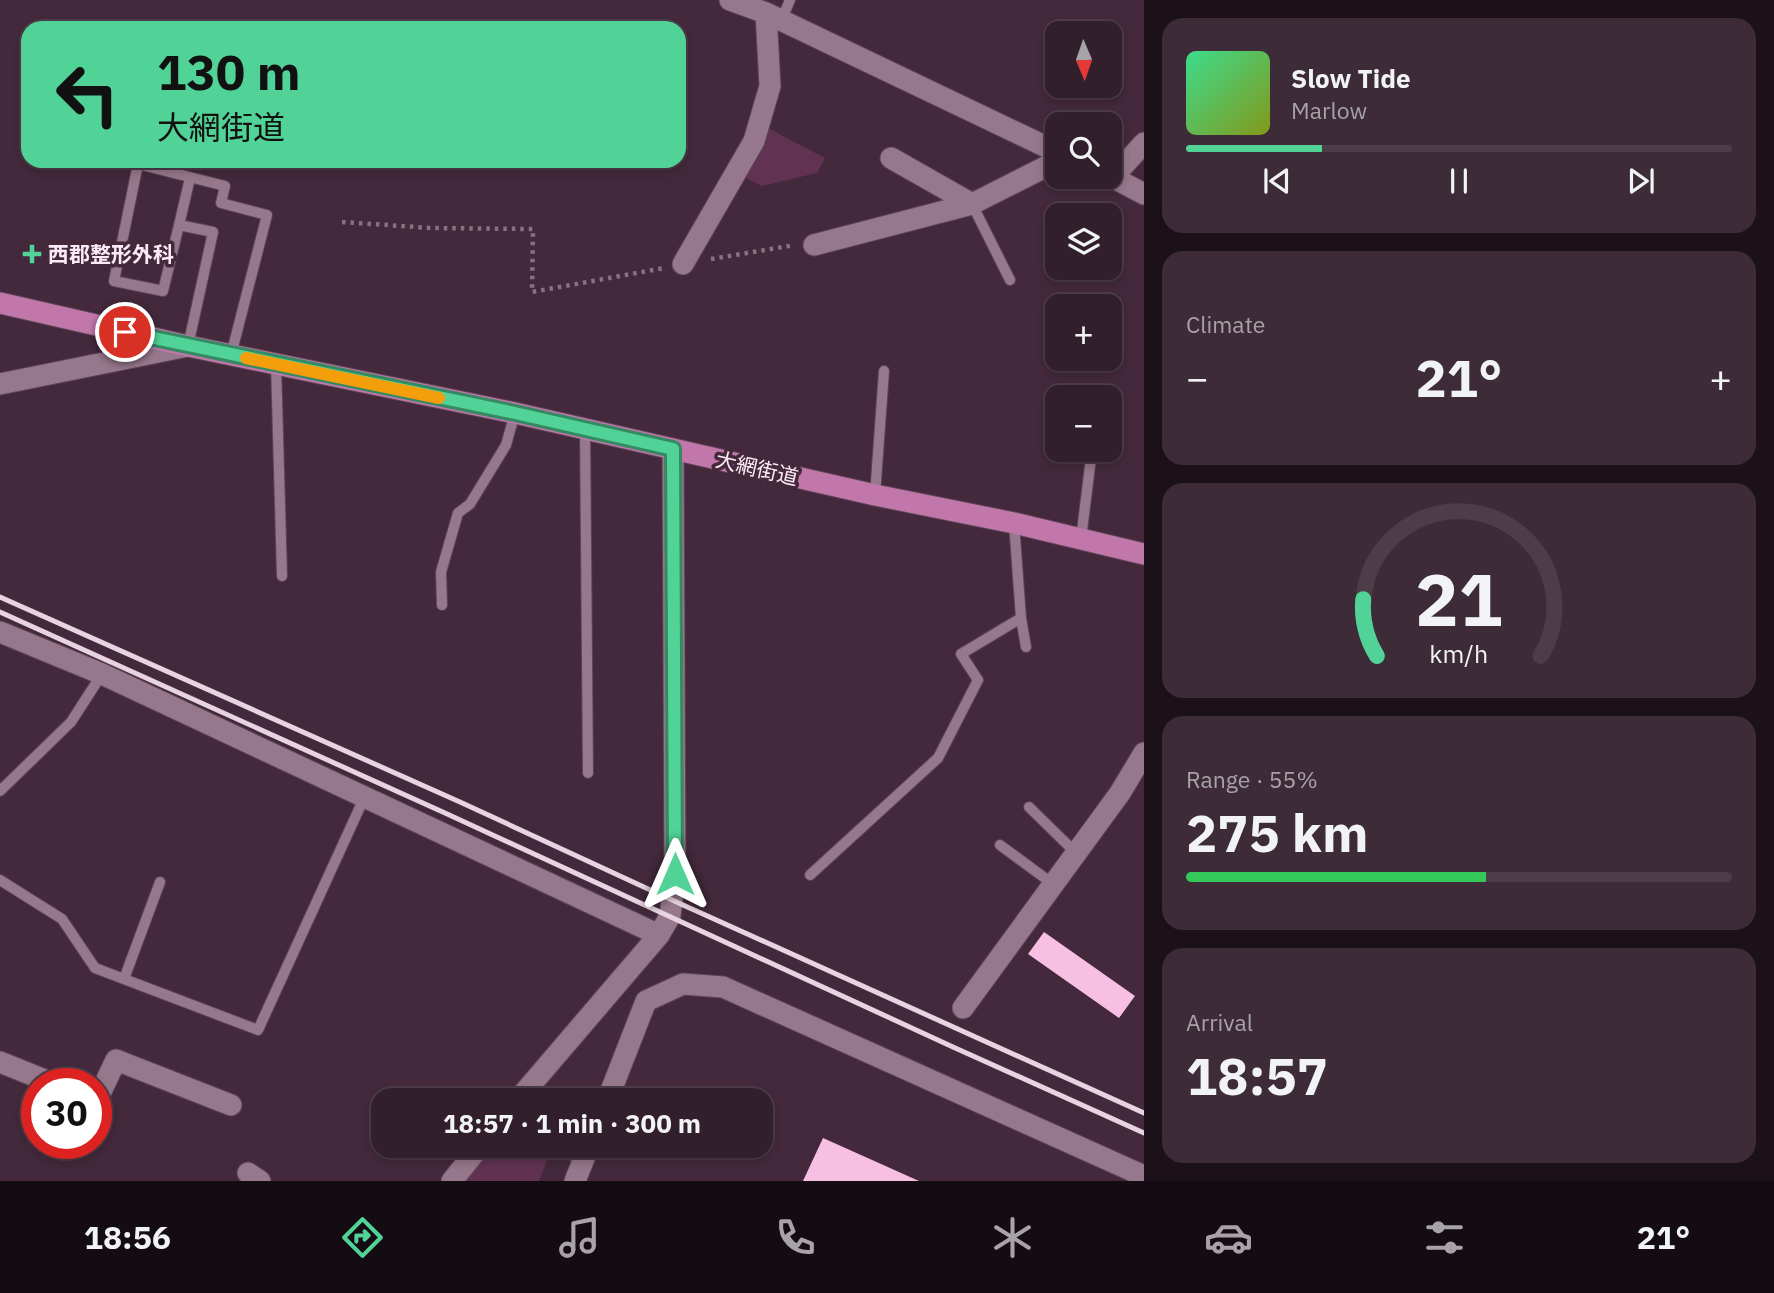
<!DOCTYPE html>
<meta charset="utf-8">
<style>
:root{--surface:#321f2c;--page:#3d2c38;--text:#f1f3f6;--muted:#a8a2a9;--line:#4d3d48;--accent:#51d398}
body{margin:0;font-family:"IBM Plex Sans","Noto Sans JP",sans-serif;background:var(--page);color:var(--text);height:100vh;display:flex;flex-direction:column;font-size:26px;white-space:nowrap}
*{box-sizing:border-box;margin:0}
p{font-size:23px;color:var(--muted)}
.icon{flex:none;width:38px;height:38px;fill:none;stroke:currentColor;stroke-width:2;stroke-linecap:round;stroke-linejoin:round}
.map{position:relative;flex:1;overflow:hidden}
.sheet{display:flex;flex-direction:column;gap:18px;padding:18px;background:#1c1118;width:630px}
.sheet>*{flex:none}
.top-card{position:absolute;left:21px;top:21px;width:665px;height:147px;border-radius:21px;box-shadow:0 4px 10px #0003,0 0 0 2px var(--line);background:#51d398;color:#111;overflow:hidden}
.needle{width:46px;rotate:178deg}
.controls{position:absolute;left:1045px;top:21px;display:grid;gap:14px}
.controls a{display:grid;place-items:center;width:77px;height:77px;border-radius:14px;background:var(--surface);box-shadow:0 4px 10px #0003,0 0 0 2px var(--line);font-size:35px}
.speed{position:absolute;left:21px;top:1068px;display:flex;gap:14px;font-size:35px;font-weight:700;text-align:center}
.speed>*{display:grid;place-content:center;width:91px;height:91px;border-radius:50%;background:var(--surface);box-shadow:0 4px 10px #0003,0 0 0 2px var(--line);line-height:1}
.speed .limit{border:10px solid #d22;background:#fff;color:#111}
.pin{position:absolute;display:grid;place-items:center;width:60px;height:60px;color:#fff;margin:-30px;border:4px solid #fff;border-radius:50%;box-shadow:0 2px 7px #0007}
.me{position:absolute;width:77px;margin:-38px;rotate:0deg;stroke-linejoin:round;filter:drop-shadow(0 0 5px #0008)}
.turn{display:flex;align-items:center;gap:24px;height:147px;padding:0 21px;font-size:32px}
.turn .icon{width:91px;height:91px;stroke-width:2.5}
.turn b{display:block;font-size:49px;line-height:60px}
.big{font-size:52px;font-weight:800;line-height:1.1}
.sheet .widget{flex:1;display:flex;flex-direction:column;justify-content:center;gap:10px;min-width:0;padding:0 24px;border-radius:21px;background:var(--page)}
.sheet .dial{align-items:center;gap:0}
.dial svg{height:182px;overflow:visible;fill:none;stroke:var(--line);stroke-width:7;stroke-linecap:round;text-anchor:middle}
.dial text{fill:var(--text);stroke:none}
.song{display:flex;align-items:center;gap:21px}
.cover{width:84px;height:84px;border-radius:10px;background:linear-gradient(135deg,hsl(150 70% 55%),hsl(70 70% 35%))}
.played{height:7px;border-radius:4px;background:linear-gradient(90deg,var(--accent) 25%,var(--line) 25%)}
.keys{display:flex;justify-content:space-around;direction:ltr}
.heat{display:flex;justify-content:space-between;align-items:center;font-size:38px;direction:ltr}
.charge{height:10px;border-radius:5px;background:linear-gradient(90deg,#34c759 55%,var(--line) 0)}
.trip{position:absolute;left:371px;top:1088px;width:402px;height:70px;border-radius:21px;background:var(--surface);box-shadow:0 4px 10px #0003,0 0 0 2px var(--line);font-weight:800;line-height:70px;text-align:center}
.dock{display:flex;height:112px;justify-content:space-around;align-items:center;background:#140c12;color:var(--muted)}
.dock .icon{width:49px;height:49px}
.dock .current{color:var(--accent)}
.dock b{font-size:32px;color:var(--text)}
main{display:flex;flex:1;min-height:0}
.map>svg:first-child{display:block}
</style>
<main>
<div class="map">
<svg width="1144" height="1181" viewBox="0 0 1144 1181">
<rect width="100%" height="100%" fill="#43293b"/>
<path fill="#613252" d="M768 128 825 158 817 173 762 186 742 176Z
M489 1146H543L551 1150 539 1181H461Z"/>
<path fill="#f7c0e3" d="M1044 932 1135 996 1119 1018 1028 954Z
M823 1138 919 1181H803Z"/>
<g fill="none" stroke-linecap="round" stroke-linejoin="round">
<g stroke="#5c4555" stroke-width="12">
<path id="service" d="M781 21 790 0
M972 204 1010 280
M179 225 190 178
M188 346 213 232 179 225 163 291 114 281 138 164 225 186 221 203 267 215 231 355
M276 364 282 576
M585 429 588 773
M875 495 884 371
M1014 523 1021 618 1026 647
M1081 539 1092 450
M442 605 441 572 458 513 470 504 506 445 515 413
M0 791 71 722 102 674
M1029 807 1076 853
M1000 845 1053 884
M810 875 938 758 978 680 961 654 1021 618
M0 880 62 919 95 968 258 1030 365 796
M124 979 160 882"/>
</g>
<g stroke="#5c4555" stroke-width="23">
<path id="minor" d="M730 0 766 13 1057 152
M891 158 972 204
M1110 176 1144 194
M1112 178 1144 143
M814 245 972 204 1057 161
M683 264 754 141 770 86 766 13
M0 384 188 346
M0 632 102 674 659 935
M963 1008 1120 793 1144 753
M0 1062 52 1083
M517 1101 659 935 670 916 675 874 673 449
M96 1102 116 1060 231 1105
M566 1146 585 1155
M248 1173 260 1181
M452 1181 480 1146"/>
</g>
<g stroke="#5c4555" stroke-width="23">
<path id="tertiary" d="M607 1101 646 1001 683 984 723 987 1144 1176
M575 1181 589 1146"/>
</g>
<g stroke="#5c4555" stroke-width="23">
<path id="primary" d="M0 303 188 346 515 413 875 495 1014 523 1144 554"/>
</g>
<path stroke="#887180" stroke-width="4.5" stroke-dasharray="3.5 5" stroke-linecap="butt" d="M342 222 431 228 533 229 532 292 664 268
M711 259 795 245"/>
<use href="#service" stroke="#96778b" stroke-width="10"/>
<use href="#minor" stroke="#96778b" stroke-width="21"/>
<use href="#tertiary" stroke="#96778b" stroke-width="21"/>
<use href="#primary" stroke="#c177aa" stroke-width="21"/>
<path stroke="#e7d4e0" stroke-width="5" d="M0 597 460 802 672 900 1144 1113
M0 612 445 813 953 1047 1144 1133"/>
</g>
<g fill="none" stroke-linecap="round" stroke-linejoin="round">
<g stroke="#358963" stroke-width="18">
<path id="route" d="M125 332 515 413 673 449 675 874"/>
</g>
<use href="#route" stroke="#51d398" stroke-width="12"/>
<path stroke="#f59e0b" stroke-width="12" d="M246 358 439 398"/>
</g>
<path fill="#51d398" stroke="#43293b" stroke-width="2.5" d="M28.5 243.5h7v7h7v7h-7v7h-7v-7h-7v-7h7z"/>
<g text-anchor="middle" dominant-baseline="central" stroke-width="7" stroke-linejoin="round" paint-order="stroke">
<g font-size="21" font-weight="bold" fill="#fceaf5" stroke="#43293b" text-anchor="start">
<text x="48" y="254">西郡整形外科</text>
</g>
<g font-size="21" fill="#fceaf5" stroke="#43293b">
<text transform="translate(757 468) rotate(13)">大網街道</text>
</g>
</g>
</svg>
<div class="controls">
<a><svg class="needle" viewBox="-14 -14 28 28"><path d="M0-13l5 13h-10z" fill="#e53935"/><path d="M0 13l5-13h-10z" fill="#a8a2a9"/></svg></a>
<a><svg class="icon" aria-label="search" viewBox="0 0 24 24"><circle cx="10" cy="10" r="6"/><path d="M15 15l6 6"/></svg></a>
<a><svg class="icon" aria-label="layers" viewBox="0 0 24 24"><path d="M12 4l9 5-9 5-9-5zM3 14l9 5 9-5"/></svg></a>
<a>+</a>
<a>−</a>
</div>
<div class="speed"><div class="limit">30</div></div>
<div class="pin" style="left:125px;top:332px;background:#d93025"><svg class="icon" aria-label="arrive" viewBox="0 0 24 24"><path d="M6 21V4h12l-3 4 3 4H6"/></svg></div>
<svg class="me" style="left:675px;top:874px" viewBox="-20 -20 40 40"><path d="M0-17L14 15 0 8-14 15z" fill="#51d398" stroke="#fff" stroke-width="4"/></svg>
<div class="trip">18:57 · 1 min · 300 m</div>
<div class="top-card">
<div class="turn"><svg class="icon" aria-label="left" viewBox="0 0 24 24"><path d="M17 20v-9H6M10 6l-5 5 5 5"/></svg><div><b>130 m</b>大網街道</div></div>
</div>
</div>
<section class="sheet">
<div class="widget">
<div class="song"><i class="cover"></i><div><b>Slow Tide</b><p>Marlow</p></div></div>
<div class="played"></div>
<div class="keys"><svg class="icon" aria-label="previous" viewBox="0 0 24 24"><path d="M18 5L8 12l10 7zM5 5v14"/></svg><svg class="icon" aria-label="pause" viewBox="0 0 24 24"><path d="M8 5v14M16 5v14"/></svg><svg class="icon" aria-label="next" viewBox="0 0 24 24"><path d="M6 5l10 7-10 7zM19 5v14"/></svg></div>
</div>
<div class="widget"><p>Climate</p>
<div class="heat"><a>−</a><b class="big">21°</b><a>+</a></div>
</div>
<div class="widget dial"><svg viewBox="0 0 100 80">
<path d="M14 69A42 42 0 1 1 86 69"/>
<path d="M14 69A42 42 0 0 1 8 44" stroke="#51d398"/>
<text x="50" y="56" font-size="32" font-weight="700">21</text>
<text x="50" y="72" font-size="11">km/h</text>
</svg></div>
<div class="widget"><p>Range · 55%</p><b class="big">275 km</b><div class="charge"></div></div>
<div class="widget"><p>Arrival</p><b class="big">18:57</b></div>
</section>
</main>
<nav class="dock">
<b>18:56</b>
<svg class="icon current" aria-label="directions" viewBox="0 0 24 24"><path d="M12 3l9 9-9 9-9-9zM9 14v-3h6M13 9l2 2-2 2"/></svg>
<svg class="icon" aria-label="music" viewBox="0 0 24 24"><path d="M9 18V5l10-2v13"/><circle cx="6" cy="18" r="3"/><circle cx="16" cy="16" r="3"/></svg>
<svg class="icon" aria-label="phone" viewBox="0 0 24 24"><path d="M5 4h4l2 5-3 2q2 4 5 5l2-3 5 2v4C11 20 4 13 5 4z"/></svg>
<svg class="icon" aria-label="climate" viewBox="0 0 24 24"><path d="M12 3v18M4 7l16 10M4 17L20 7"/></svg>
<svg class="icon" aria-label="car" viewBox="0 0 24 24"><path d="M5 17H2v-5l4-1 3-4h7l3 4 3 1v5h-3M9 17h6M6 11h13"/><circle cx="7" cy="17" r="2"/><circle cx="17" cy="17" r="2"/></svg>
<svg class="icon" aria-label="filters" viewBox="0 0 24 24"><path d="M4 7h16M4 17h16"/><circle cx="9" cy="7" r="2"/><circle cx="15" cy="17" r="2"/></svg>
<b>21°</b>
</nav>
